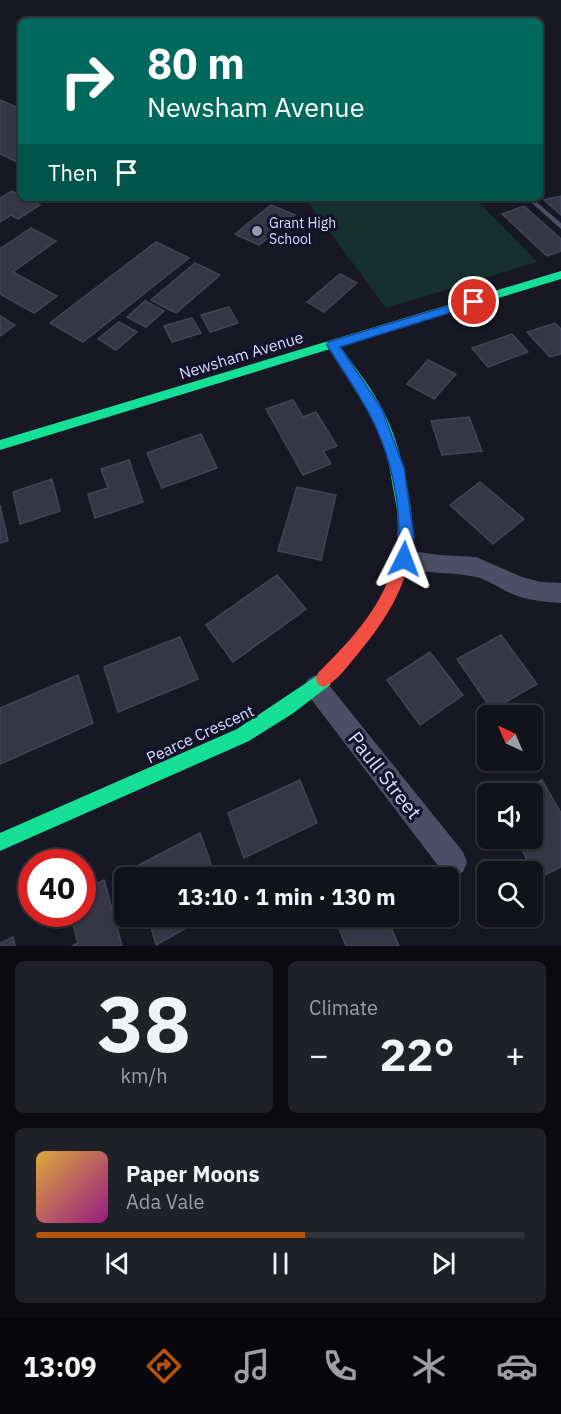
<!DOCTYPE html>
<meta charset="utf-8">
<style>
:root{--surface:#12121b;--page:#1f2028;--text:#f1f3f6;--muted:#9c9ea3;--line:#31323a;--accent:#b45309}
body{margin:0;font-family:"IBM Plex Sans",sans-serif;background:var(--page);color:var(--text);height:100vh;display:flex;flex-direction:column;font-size:22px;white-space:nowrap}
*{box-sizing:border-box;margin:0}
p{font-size:20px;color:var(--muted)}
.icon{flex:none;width:33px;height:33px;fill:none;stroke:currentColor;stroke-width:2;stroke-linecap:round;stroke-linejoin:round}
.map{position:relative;height:946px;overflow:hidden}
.sheet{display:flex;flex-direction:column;gap:15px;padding:15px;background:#0a0a0f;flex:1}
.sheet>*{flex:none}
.banner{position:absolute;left:18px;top:18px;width:525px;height:183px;border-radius:9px;box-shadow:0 2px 4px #0004,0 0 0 2px var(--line);background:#00695c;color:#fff;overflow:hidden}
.needle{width:39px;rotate:316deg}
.controls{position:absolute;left:477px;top:705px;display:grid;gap:12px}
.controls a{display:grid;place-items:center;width:66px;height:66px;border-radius:9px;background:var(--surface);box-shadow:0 2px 4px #0004,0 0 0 2px var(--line);font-size:30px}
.speed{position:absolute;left:18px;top:849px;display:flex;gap:12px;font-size:30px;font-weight:700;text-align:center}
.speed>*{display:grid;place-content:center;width:78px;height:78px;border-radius:50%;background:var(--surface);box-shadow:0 2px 4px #0004,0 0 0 2px var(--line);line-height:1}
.speed .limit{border:9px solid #d22;background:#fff;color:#111}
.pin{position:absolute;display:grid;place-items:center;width:51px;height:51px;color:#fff;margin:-26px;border:3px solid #fff;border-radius:50%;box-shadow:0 2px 6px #0007}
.me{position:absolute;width:66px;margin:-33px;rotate:3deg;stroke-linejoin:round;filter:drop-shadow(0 0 4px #0008)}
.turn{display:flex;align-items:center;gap:21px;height:126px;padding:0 30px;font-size:27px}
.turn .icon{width:78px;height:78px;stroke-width:2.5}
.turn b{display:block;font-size:42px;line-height:51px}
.then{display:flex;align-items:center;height:57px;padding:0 30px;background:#0003;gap:12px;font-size:22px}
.big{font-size:45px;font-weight:700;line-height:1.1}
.sheet .card{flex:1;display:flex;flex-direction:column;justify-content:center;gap:9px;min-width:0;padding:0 21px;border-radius:9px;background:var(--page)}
.sheet .dial{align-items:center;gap:0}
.dial b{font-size:78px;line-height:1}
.song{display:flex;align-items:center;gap:18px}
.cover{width:72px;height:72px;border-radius:9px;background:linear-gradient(135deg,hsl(40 70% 55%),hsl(310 70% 35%))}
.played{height:6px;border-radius:3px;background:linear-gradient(90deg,var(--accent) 55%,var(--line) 55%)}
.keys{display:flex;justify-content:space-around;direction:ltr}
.heat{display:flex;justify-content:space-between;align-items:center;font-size:33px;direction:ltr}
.sheet .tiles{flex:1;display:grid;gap:15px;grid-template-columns:1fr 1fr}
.card:last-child{grid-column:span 2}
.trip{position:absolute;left:114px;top:867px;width:345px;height:60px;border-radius:9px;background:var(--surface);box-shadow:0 2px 4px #0004,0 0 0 2px var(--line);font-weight:700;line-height:60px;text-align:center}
.tab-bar{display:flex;height:96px;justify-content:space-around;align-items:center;background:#07070b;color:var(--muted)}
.tab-bar .icon{width:42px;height:42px}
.tab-bar .active{color:var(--accent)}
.tab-bar b{font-size:27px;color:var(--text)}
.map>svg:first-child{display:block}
</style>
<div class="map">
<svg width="561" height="946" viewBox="0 0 561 946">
<rect width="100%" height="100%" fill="#181824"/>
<path fill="#15302e" d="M305 198H475L537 262 386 308Z"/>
<path fill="#363646" stroke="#444357" stroke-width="1.5" d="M0 100 21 109V164L0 154Z
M12 191 21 196V198L40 205 18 219 11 215 0 222V198Z
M561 196V215L544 200Z
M271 205 295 215 259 245 235 234Z
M524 206 561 239V251L547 256 502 214Z
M31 228 56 241 13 272 57 296 34 313 0 294V249Z
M156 242 189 258 83 342 50 323Z
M195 263 220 275 176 313 151 300Z
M340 274 357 283 324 312 307 302Z
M145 301 164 311 146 327 127 317Z
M229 307 238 323 210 332 201 315Z
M0 316 15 325 0 336Z
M192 318 201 333 172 342 164 326Z
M119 322 137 332 116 350 98 339Z
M555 323 561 329V354L550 357 527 332Z
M512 334 528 352 488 367 472 348Z
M428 360 456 374 434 399 407 384Z
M293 400 303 417 316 412 337 446 323 451 331 464 303 475 266 409Z
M469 417 482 451 442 455 431 421Z
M201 434 217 468 162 488 147 453Z
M129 460 143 502 95 518 88 494 108 488 101 469Z
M52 479 60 511 20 524 13 492Z
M480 482 524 519 493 544 450 505Z
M297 487 336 495 321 560 278 551Z
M0 505 8 541 0 543Z
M277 575 306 609 233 662 206 625Z
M501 635 537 684 492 710 457 659Z
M180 637 198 679 118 712 104 667Z
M430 652 463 695 420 725 387 680Z
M78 675 93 723 0 764V708Z
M300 780 317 823 244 858 228 813Z
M542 780 561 813V867L537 879 516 838H532V794H514Z
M200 833 216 878H136L133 868Z
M104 880 122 946H72L78 943 70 914H82V891Z
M148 916H208L156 945Z
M334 916H386L399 946H346Z
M13 937 15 946H0V943Z"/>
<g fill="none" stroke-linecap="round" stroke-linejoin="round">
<path fill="#4d4e65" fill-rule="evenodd" d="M534 200 561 223V229L532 203 531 202Z"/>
<path fill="#4d4e65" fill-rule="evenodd" d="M404 550 440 555 476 557 522 577 541 582 561 583V603C544 602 526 600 510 593 499 588 488 580 476 577 451 571 423 575 397 566L393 559 397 552Z
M316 675 324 679 463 852 467 862 463 872 453 876 443 872 308 695 304 687 308 679Z"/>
<path fill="#16e098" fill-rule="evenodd" d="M561 271V279L340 346C355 368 372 388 384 412 399 443 406 476 411 510L409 514 404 516 399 514 397 510 388 459 376 423 363 397 330 349 0 450V440Z
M324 671 330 673 332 679 330 685 292 714 249 741 0 851V833L237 729Z"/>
<path fill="#f24e42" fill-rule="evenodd" d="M404 504 409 506 411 510C418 569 394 610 357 655 348 665 337 682 324 687L318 685 316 679 318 673C366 625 404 583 397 510L399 506Z"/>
</g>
<path fill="#1a73e8" stroke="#114b97" stroke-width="1.5" d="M474 298 479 302 478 304 340 347 382 409 404 468 414 537 409 564 404 565 399 564C395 555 399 546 399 536 399 514 396 489 390 467 377 416 353 388 327 345L328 342Z"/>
<circle fill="#9797b2" stroke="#13122a" stroke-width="2" cx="257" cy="231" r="6"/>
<g text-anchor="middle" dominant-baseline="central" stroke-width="6" stroke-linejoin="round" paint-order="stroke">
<g font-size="14" fill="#dcdcfe" stroke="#13122a" text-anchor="start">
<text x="269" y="223">Grant High<tspan x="269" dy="16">School</tspan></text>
</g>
<g font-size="16" fill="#dcdcfe" stroke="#13122a">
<text transform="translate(241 355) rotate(-17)">Newsham Avenue</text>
<text transform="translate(200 734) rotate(-25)">Pearce Crescent</text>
</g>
<g font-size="20" fill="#dcdcfe" stroke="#13122a">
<text transform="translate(385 775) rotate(52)">Paull Street</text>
</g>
</g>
</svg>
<div class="controls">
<a><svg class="needle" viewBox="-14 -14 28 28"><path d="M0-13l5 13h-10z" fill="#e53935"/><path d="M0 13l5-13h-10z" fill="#9c9ea3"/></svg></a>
<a><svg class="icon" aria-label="sound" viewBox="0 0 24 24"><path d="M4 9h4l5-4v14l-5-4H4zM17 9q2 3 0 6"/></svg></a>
<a><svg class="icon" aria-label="search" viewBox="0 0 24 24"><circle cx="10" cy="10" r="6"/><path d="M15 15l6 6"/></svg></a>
</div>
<div class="speed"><div class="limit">40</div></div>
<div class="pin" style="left:474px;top:302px;background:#d93025"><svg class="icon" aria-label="arrive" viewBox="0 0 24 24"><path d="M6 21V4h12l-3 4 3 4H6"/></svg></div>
<svg class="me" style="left:404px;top:559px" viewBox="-20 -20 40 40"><path d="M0-17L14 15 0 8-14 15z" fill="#1a73e8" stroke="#fff" stroke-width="4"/></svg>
<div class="trip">13:10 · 1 min · 130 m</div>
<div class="banner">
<div class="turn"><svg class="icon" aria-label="right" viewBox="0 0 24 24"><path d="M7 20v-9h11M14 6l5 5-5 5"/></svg><div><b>80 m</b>Newsham Avenue</div></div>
<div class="then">Then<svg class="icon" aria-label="arrive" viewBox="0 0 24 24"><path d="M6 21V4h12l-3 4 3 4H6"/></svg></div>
</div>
</div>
<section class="sheet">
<div class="tiles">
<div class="card dial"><b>38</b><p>km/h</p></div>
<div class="card"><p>Climate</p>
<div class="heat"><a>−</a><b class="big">22°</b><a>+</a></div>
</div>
<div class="card">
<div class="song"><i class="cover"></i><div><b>Paper Moons</b><p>Ada Vale</p></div></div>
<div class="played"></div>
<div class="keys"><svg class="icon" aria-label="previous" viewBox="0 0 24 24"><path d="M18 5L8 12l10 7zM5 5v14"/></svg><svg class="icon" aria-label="pause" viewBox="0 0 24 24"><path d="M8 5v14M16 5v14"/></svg><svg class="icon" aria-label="next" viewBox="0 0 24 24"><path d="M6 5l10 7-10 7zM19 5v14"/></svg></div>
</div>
</div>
</section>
<nav class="tab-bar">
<b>13:09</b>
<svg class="icon active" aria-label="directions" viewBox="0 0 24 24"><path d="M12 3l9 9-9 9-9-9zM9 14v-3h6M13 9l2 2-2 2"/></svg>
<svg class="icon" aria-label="music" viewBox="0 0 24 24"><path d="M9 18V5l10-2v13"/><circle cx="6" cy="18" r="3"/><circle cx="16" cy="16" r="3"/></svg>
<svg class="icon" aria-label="phone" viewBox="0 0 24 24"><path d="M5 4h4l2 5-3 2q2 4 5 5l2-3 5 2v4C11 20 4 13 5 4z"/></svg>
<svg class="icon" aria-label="climate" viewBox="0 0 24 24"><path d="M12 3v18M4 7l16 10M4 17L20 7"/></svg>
<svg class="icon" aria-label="car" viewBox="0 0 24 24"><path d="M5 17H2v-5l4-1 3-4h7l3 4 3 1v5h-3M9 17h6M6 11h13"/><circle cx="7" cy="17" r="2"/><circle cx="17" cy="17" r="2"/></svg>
</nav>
